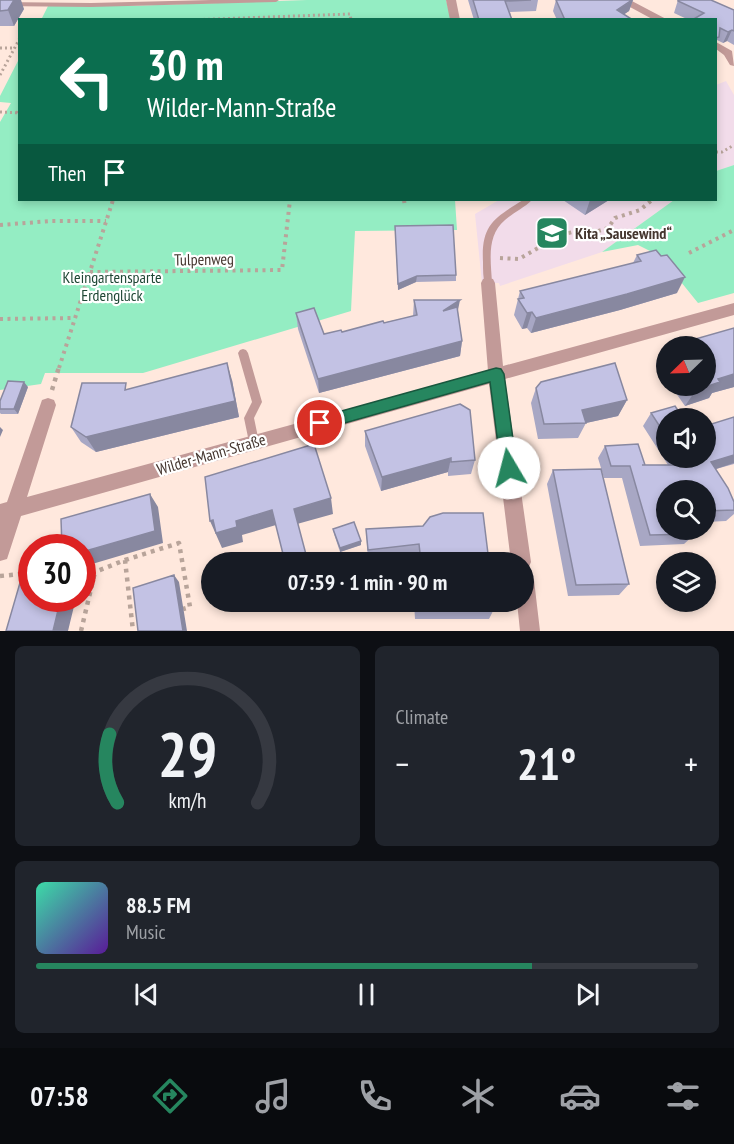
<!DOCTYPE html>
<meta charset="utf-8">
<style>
:root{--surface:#171b24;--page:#20242c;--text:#f1f3f6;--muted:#9ea1a6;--line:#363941;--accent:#26865f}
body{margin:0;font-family:"PT Sans Narrow",sans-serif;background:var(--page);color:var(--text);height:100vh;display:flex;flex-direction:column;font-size:22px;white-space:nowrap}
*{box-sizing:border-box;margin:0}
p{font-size:20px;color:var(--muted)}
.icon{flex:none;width:33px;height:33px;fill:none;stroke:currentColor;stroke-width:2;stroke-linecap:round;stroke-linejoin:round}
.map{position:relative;height:631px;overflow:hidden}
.sheet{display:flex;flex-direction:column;gap:15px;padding:15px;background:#0d0f14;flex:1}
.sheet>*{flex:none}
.hud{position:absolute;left:18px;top:18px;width:699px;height:183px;border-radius:0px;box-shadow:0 3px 9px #0003;background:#0b6e4f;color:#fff;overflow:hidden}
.needle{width:39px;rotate:247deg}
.tools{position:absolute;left:656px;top:336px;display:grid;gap:12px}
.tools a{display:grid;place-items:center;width:60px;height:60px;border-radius:50%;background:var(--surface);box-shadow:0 3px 9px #0003;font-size:30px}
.speed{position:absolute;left:18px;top:534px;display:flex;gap:12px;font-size:30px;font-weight:700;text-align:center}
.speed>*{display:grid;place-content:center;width:78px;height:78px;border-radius:50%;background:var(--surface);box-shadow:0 3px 9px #0003;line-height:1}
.speed .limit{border:9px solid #d22;background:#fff;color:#111}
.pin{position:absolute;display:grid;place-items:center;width:51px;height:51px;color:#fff;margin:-26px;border:3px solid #fff;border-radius:50%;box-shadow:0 2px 6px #0007}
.me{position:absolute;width:66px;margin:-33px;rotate:352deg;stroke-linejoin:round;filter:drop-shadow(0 0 4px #0008)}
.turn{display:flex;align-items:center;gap:21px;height:126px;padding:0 30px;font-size:27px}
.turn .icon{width:78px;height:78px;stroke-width:2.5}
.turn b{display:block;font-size:42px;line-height:51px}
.then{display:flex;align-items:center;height:57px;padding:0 30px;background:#0003;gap:12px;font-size:22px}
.big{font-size:45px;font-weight:700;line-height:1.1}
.sheet .card{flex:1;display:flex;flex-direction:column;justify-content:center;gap:9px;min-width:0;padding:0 21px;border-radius:9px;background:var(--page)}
.sheet .dial{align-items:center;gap:0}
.dial svg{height:156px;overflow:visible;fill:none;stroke:var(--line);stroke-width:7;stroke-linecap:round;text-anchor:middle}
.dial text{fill:var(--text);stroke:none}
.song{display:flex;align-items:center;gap:18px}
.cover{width:72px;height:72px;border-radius:9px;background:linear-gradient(135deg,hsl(160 70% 55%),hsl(270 70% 35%))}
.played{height:6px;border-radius:3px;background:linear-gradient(90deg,var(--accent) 75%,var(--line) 75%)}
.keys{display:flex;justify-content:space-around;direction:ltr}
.heat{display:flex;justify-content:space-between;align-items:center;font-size:33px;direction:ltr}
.sheet .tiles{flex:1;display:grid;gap:15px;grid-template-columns:1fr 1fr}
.card:last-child{grid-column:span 2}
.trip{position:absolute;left:201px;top:552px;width:333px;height:60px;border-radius:30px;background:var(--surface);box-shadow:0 3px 9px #0003;font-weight:700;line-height:60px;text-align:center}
.tab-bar{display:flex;height:96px;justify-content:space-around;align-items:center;background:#090b0e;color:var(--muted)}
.tab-bar .icon{width:42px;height:42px}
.tab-bar .on{color:var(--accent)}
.tab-bar b{font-size:27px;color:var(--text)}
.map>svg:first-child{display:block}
</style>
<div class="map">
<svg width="734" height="631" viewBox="0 0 734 631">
<rect width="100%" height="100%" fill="#ffe8dd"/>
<path fill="#f2dcea" d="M726 81 734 95V165L716 171V85Z
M499 200H674L602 252 500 286 499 283H482L475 214Z"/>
<path fill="#94edc3" d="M307 0H446L451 19 41 20 48 6H127Z
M19 59 20 200H455L457 230 355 231 351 311 143 373H45L41 384 0 390V122L11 103 0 102V96Z
M734 165V293L698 303 660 256 638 245 602 252 674 200H716V171Z"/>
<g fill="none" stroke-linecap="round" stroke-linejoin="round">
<path stroke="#b8a49a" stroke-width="3" stroke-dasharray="2 3" stroke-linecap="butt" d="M188 20 350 14 351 20
M0 48H14
M0 75 20 38
M0 112 20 113
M17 113 20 107
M716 152H722L734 145"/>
<path stroke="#b8a49a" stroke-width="4" stroke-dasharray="3 4.5" stroke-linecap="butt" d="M404 200 405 207
M0 225 51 221H106
M689 253 734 230
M500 258 519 259 561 235 573 232 592 233 608 228 615 218 640 210 652 200
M90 272 282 270 290 200
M0 319 74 318
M59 368 113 200"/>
<path stroke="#b8a49a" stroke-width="4.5" stroke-dasharray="4 5" stroke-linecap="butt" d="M52 390 59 367
M125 560 179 543 190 607 183 609
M82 572H95L125 560 133 631
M0 576 32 573
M81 631 95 572"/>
<path fill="#c29a98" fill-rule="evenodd" d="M211 0H279L276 2 91 7 0 6V2L91 3Z
M523 200H532C524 208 513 213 505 220 486 236 491 261 492 283L488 286 485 285C483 278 483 270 483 262 481 225 494 218 523 200Z
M243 349 246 350 248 353 262 402 254 418 259 442 258 445 254 447 250 445 249 442 244 418 252 402 238 353 240 350Z"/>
<path fill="#c29a98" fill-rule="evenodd" d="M446 0H456L460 20H450Z
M488 278 493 279 495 283 503 366 734 303V315L505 379 531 562 528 569 524 570 531 573 534 580 540 631H520L517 602H524V562H511L489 384 21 516 7 559 0 561V504L7 502 42 400 48 398 54 400 56 405 27 497 488 371 481 283 483 279Z"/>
<path fill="#c29a98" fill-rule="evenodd" d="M617 0H630L668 20H654Z
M716 42 732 51 734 66 730 65 724 55 716 49Z"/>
</g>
<path fill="#a8a7c4" d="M0 0 24 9 14 26H0Z
M468 0H538L536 11 510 12 512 20H474Z
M556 0H633L629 11 624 14 633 20H557L553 11Z
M678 0 734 10V45L727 41 723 43 717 40 716 44V20H689L674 13Z
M563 200H609L585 215Z
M395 226 456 275V281L416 282 398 290Z
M637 255 677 293 620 310 531 333 527 328 522 329 514 315 520 291 633 263Z
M414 300 458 312 462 341 460 356 319 393 298 329 296 313 324 334 342 332 413 316Z
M734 328V387L712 393 709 398 685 406 671 386H705Z
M665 348H666V379L656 364Z
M232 380 239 417 96 452 81 442 71 427 129 389Z
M28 387 18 414H1L0 413V401Z
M536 388 627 400 618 416 586 423 578 438 538 439 531 403Z
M651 413 666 418V458H705L734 417V464L716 469 734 502V514L726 521 705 522V490H666L695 534 684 544 640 546 622 478H604L598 458 605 446 645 465H668L643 426Z
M365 431 475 460 471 474 448 476V472L381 491 365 446Z
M553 470 629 584 619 595 568 596 547 484Z
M333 529 361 541V545L340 552 334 534Z
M366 529 489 562H418L417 556 368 561Z
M414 602H493L494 609 489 619H415Z"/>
<path fill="#8888a0" d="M14 0H21L24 9 14 26 8 10Z
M633 0 629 11 616 20 617 10Z
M732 30 727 41 723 43 728 32Z
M590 200H609L585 215Z
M417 276 416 282 398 290V284Z
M685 277 677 293 620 310 531 333 536 318Z
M460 300 457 315 443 311Z
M532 312 527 328 522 329 527 313Z
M462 341 460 356 319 393 318 379Z
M227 363 232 380 239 417 96 452 86 437Z
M734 374V387L712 393 709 398 685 406 696 390 718 379Z
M24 382 28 387 18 414 14 409Z
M627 400 618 416 586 423 582 410Z
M0 427 3 430 0 437Z
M734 455V463L701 474 711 462Z
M451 458 448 472 381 491 382 477Z
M150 494 158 507 163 543 82 567V552Z
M331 498 333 514 297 524 294 509Z
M272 510 276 525 242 535 243 542 222 548 210 521 213 520 236 521Z
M361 541V545L340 552V548Z
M174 575 179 582 187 631H183Z
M61 598H76L68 631H53Z
M294 602H307L295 605Z"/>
<path fill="#c3c2e4" stroke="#8888a0" stroke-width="1.5" d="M0 0H14L8 10 0 11Z
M473 0H531L505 1 512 20H479Z
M556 0H632L617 10 633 20H565Z
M678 0H711L734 10V31L732 30 728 32 720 28 719 37 716 38V20H692L704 13 678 1Z
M453 225 456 275 417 276 398 284 395 226Z
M656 250 661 256 667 255 685 277 627 294 536 318 532 312 527 313 518 299 524 298 520 291 641 261 637 255Z
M414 300H460L443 311 457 307 462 341 318 379 296 313 314 308 324 334 341 330 342 332 383 321 384 323 417 315Z
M734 328V374L718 379 720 382 696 390 692 386H705V346H671Z
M227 363 235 401 86 437 71 427 82 383H126L125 390Z
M615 363 627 400 582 410 586 423 544 424 536 388 541 382Z
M8 381 24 382 14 409H0V401Z
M460 404 470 410 475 460 451 462V458L382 477 365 431Z
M675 406 683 418H666V436L651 413Z
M734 417V455L711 462 728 488 734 502V510L705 511V490H666V530H694L695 534 650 535 630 466H611L605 446 638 444 645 465H642H685L680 458H705V426Z
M314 444 331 498 294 509 308 562H285L272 510 236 521 237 527 216 533 213 520 210 521 205 477Z
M601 469 629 584 576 585 553 470Z
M150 494 155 531 82 552V548H62L61 519Z
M443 513H483L489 562H421L419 544 368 550 366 529 423 526 430 517Z
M354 522 361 541 340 548 333 529Z
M24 569H32V598H61L53 631H6Z
M174 575 183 631H138L133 588Z
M417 602H493L494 609H417Z"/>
<path fill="#26865f" stroke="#19573e" stroke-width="1.5" d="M496 368 501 369 504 374 517 468 514 473 509 476 503 473 501 468 490 382 320 430 314 428 312 423 314 419 320 417Z"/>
<defs>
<g id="school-square" transform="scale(1.725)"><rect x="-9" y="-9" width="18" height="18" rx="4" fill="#26865f" stroke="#fff"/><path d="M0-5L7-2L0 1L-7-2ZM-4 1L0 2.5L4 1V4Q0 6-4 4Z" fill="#fff"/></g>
</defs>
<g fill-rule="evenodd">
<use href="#school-square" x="552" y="233"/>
</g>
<g text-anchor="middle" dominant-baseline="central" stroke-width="4.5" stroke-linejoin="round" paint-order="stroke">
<g font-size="16" font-weight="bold" fill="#44352e" stroke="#fff" text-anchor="start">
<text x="575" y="233">Kita „Sausewind“</text>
</g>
<g font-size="16" fill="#44352e" stroke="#fff">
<text transform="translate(204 259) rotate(-1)">Tulpenweg</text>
<text transform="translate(211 454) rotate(-16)">Wilder-Mann-Straße</text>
</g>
<g font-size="16" fill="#1f4735" stroke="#fff">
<text x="112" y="277">Kleingartensparte<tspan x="112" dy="18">Erdenglück</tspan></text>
</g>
</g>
</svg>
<div class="tools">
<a><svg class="needle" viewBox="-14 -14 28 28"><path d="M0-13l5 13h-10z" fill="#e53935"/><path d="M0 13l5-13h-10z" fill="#9ea1a6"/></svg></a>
<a><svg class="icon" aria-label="sound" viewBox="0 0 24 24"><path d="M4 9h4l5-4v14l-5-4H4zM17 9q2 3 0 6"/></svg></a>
<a><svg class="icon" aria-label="search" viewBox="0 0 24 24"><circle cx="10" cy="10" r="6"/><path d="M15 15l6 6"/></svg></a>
<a><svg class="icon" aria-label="layers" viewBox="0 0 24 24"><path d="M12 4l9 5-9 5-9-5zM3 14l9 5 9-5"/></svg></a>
</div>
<div class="speed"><div class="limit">30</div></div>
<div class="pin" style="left:320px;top:423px;background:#d93025"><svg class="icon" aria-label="arrive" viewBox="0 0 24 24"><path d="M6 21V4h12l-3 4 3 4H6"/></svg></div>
<svg class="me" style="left:509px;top:468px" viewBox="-20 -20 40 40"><circle r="19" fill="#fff"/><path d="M0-13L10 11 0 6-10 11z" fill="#26865f"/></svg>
<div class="trip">07:59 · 1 min · 90 m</div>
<div class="hud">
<div class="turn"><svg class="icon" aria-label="left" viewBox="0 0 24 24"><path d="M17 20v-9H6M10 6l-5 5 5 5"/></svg><div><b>30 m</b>Wilder-Mann-Straße</div></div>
<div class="then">Then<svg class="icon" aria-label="arrive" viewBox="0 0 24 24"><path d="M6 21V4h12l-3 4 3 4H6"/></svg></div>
</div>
</div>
<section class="sheet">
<div class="tiles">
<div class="card dial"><svg viewBox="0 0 100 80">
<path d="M14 69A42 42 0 1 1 86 69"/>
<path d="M14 69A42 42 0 0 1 10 34" stroke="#26865f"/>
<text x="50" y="56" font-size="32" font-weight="700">29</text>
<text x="50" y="72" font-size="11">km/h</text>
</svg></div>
<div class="card"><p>Climate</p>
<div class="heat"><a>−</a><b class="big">21°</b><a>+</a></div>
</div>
<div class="card">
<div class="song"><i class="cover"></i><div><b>88.5 FM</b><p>Music</p></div></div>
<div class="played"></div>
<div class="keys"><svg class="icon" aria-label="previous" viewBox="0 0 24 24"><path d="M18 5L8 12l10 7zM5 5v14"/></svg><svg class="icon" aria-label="pause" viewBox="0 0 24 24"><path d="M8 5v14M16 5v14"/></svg><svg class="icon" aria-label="next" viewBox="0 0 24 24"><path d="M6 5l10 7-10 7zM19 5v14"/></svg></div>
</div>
</div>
</section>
<nav class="tab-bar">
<b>07:58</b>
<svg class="icon on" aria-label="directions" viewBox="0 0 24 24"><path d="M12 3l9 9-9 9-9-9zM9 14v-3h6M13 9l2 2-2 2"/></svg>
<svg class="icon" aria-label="music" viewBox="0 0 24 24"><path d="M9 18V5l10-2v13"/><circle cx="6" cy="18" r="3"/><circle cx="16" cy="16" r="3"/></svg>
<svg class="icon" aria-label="phone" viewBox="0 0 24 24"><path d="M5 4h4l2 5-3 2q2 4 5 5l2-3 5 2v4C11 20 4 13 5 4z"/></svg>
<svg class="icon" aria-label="climate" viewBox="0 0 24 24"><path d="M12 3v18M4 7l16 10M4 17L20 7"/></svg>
<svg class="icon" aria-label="car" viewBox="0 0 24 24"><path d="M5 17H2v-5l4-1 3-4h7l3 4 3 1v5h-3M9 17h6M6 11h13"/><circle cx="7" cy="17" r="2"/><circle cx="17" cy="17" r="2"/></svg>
<svg class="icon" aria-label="filters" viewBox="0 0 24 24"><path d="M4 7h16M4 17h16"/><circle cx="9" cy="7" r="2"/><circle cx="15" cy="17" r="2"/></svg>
</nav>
